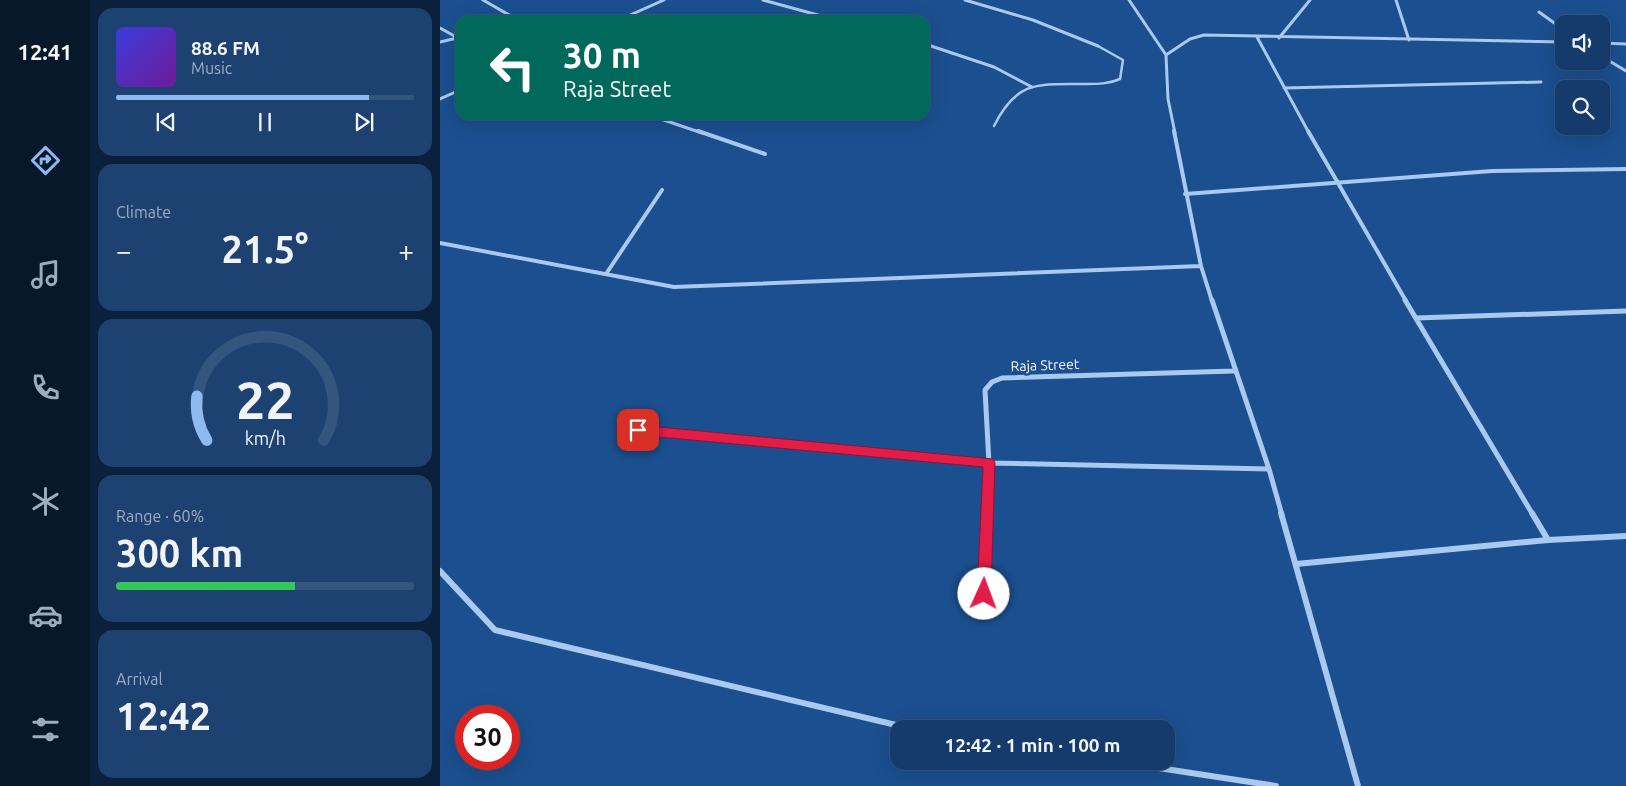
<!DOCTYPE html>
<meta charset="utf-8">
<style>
:root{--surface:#143b6b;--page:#1d4271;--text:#f1f3f6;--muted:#9dadc1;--line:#33557e;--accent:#90b9f0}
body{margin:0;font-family:Ubuntu,sans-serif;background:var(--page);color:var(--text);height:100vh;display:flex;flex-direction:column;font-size:19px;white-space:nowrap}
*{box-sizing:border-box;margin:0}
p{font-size:16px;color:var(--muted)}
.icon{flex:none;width:28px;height:28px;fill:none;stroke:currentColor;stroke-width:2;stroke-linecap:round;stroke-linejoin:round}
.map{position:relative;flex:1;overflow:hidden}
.side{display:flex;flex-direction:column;gap:8px;padding:8px;background:#0b203b;width:350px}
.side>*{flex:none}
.guide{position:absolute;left:15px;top:15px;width:475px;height:105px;border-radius:15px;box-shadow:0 5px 20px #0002,0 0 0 1px var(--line);background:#00695c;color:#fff;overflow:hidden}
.controls{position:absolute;left:1115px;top:15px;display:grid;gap:10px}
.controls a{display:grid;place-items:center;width:55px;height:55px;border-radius:10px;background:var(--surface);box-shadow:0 5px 20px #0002,0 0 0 1px var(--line);font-size:25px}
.speed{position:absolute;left:15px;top:705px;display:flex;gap:10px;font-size:25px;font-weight:700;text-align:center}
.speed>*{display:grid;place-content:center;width:65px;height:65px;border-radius:50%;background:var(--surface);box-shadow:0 5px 20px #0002,0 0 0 1px var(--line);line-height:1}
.speed .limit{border:8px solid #d22;background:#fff;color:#111}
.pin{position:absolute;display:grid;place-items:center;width:42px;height:42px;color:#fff;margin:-21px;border-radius:10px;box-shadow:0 2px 8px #0006}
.me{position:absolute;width:55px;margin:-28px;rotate:2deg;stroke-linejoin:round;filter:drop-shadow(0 0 4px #0008)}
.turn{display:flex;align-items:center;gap:18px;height:105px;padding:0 25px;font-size:22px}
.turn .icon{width:65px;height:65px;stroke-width:2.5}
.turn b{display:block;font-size:35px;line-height:42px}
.big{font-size:38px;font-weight:700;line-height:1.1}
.side .tile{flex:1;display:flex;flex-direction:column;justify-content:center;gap:8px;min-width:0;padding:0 18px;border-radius:15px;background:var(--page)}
.side .dial{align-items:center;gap:0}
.dial svg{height:130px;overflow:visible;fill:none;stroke:var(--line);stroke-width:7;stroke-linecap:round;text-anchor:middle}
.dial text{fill:var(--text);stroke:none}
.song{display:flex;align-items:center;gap:15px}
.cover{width:60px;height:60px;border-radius:8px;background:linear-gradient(135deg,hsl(240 70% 55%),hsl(280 70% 35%))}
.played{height:5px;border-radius:2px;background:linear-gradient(90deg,var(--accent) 85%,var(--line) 85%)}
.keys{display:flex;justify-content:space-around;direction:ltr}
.heat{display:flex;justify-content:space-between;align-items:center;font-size:28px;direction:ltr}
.charge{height:8px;border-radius:4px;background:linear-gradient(90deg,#34c759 60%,var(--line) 0)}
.trip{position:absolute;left:450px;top:720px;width:285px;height:50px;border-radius:15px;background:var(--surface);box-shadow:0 5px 20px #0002,0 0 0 1px var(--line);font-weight:700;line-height:50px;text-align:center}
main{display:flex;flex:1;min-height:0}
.menu{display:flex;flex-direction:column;width:90px;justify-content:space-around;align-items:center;background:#08182b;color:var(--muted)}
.menu .icon{width:35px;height:35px}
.menu .active{color:var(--accent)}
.menu b{font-size:22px;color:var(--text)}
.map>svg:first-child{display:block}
</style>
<main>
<nav class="menu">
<b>12:41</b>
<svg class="icon active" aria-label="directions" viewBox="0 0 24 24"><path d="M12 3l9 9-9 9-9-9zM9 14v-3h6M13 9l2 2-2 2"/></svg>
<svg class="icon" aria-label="music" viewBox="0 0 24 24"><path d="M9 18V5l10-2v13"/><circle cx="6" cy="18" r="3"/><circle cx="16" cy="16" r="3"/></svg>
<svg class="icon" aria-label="phone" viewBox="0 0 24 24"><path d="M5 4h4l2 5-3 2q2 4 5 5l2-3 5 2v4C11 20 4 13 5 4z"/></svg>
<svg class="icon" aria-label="climate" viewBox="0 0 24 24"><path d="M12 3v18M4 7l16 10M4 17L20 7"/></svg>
<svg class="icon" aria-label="car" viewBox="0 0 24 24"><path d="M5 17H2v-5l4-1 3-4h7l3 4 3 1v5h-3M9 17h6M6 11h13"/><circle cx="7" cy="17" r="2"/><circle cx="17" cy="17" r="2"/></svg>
<svg class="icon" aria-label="filters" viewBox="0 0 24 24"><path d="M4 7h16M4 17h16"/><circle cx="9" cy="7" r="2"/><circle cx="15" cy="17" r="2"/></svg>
</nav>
<section class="side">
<div class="tile">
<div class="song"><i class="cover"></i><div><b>88.6 FM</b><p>Music</p></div></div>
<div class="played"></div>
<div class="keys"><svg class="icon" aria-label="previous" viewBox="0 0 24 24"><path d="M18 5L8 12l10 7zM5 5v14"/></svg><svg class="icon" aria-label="pause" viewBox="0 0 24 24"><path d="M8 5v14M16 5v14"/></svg><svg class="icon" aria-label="next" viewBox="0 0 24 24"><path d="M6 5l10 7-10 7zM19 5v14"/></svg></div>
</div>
<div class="tile"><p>Climate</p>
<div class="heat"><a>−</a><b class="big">21.5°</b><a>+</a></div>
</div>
<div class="tile dial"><svg viewBox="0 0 100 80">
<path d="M14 69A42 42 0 1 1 86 69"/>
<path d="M14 69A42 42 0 0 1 8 42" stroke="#90b9f0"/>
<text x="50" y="56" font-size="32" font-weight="700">22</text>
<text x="50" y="72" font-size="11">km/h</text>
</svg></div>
<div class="tile"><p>Range · 60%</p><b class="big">300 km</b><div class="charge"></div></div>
<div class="tile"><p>Arrival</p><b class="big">12:42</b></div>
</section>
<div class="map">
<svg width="1186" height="786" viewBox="0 0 1186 786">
<rect width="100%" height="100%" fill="#1b4f8f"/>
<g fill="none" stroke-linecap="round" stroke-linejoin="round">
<path stroke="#a9c9ee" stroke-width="2.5" d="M554 126C577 80 598 84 645 84 658 84 669 84 680 79L683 60 658 46"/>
<path stroke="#a9c9ee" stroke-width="3" d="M43 0 78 20
M323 0 396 20
M525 0 593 20 658 46
M689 0 726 55 728 99 735 133
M956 0 969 40
M1099 12 1124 30
M179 20 224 0
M0 28 20 39
M817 37 869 133
M839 38 870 0
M0 42 17 38
M1161 43 1186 44
M485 44 554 67 592 87
M726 55 750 39 764 35 1124 42
M1161 56 1186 71
M844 88 1101 82
M0 99 20 90
M209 115 262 133"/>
<path stroke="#a9c9ee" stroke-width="4" d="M258 131 325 154
M734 131 761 266 772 301
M868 131 966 301
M745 194 1052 171 1186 169
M0 243 234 287 761 266
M166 274 222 190"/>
<path stroke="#a9c9ee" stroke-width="5" d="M772 300 829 469 842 515
M965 300 1093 515
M976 318 1186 311
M198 430 549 463 545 390 552 382 562 378 794 371
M547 515 549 463 829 469"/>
<path stroke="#a9c9ee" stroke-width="6" d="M841 513 918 786
M1092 513 1108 540
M856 564 1108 540 1186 536
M0 571 55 630 473 729
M544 594 547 513
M673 761 836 786"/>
</g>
<path fill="#e11d48" stroke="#92132f" d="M198 425 553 459 555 463 551 594 549 599 544 601 539 599 537 594 543 467 198 435 192 430Z"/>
<g text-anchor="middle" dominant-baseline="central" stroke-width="5" stroke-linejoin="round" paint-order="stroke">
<g font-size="14" fill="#fff" stroke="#1b4f8f">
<text transform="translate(605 365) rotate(-2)">Raja Street</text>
</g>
</g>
</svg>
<div class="controls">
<a><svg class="icon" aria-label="sound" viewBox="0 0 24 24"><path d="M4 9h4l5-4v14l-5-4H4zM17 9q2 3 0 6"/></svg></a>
<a><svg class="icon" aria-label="search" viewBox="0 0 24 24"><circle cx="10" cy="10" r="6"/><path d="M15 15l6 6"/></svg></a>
</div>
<div class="speed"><div class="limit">30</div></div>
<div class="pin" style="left:198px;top:430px;background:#d93025"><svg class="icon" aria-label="arrive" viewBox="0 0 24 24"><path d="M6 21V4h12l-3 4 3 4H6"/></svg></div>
<svg class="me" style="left:544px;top:594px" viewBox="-20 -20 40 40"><circle r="19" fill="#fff"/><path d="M0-13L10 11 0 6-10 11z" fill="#e11d48"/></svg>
<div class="trip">12:42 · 1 min · 100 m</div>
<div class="guide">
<div class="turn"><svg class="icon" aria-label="left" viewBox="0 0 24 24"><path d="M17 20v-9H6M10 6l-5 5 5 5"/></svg><div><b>30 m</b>Raja Street</div></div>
</div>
</div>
</main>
